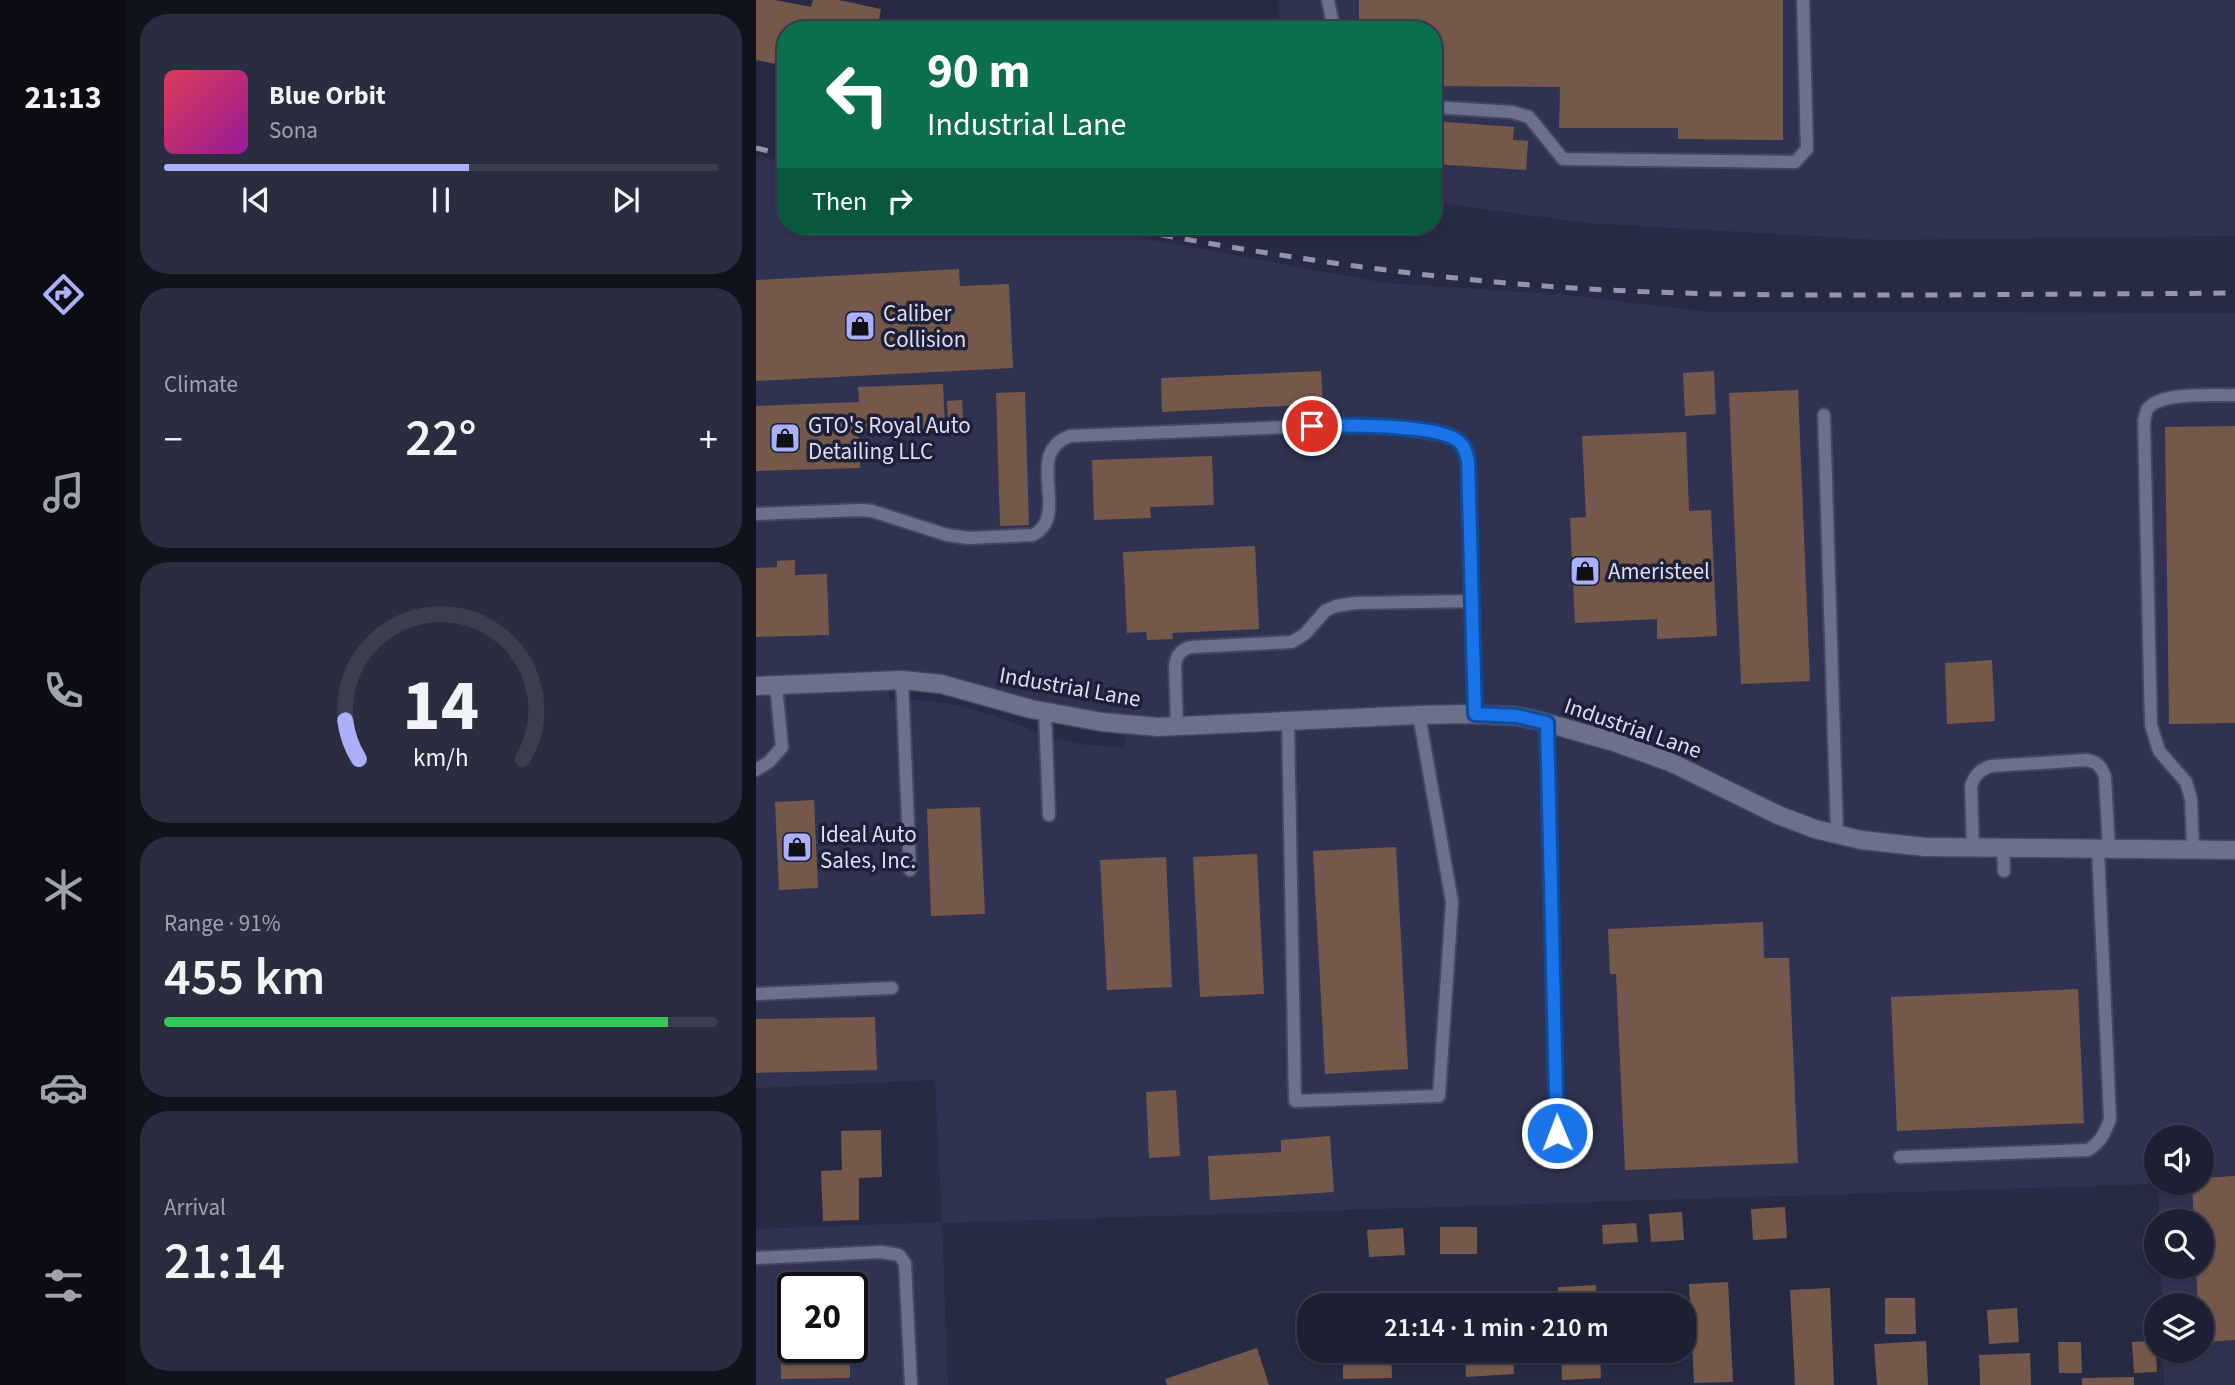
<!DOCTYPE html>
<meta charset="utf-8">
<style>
:root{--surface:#1d2032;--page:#2a2d3e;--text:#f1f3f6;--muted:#a0a3ac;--line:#3b3e4d;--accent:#aab0fc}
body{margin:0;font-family:"Source Sans 3",sans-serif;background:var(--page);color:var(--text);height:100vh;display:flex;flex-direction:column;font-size:26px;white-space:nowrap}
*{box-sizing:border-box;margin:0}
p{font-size:23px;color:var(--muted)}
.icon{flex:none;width:38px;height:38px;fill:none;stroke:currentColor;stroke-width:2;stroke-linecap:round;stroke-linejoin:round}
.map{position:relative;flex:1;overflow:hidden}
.details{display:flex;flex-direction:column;gap:14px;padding:14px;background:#10121c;width:630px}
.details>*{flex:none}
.guide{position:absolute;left:21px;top:21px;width:665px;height:214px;border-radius:28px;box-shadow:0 2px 5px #0004,0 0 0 2px var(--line);background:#0b6e4f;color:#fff;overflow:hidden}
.fabs{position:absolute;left:1388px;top:1125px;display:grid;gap:14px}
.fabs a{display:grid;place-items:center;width:70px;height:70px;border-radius:50%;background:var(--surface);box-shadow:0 2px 5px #0004,0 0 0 2px var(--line);font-size:35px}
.speed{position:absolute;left:21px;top:1272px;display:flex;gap:14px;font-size:35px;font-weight:700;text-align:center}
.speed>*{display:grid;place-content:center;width:91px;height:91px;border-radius:50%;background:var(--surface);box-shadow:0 2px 5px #0004,0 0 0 2px var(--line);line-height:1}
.speed .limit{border:4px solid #111;border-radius:10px;background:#fff;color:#111}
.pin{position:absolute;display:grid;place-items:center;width:60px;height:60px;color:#fff;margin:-30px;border:4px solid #fff;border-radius:50%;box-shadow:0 2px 7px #0007}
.me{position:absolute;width:77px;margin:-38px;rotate:359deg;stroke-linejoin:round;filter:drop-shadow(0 0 5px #0008)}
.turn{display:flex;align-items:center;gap:24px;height:147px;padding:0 35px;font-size:32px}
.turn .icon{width:91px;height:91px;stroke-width:2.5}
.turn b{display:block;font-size:49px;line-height:60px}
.then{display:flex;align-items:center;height:66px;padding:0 35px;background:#0003;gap:14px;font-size:26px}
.big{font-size:52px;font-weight:600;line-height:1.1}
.details .tile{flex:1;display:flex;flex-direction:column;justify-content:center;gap:10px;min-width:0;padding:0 24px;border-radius:28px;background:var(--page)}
.details .dial{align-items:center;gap:0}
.dial svg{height:182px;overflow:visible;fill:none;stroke:var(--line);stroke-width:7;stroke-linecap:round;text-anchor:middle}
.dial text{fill:var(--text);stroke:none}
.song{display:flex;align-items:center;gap:21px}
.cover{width:84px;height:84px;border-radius:10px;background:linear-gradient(135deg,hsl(350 70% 55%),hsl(300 70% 35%))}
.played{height:7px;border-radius:4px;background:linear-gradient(90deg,var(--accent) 55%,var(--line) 55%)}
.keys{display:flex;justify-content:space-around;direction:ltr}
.heat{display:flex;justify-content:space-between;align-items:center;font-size:38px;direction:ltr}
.charge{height:10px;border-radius:5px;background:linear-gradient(90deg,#34c759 91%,var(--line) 0)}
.trip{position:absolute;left:541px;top:1293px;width:399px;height:70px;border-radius:28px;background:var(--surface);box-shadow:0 2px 5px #0004,0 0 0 2px var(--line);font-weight:600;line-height:70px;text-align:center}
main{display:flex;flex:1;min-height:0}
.tabs{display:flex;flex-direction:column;width:126px;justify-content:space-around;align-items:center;background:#0c0d14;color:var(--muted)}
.tabs .icon{width:49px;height:49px}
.tabs .current{color:var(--accent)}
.tabs b{font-size:32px;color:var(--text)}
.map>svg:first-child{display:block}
</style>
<main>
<nav class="tabs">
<b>21:13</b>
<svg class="icon current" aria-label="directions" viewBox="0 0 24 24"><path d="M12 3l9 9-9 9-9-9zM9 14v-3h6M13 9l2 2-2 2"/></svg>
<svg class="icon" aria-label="music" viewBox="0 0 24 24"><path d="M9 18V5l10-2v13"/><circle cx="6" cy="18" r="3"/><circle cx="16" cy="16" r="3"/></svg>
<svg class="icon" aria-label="phone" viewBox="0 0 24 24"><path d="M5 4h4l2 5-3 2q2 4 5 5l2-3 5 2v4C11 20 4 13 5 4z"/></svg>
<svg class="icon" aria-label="climate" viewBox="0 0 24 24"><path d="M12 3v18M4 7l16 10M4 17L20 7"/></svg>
<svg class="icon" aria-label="car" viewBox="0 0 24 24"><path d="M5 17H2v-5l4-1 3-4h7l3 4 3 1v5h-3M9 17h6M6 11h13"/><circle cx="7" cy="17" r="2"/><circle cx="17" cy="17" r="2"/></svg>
<svg class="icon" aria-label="filters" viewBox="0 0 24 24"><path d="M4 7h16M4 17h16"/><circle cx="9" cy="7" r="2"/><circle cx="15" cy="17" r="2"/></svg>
</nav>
<section class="details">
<div class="tile">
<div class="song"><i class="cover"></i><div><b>Blue Orbit</b><p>Sona</p></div></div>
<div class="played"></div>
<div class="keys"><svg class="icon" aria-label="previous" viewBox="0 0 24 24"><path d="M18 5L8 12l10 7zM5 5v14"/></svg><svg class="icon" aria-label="pause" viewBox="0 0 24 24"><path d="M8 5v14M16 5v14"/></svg><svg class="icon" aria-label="next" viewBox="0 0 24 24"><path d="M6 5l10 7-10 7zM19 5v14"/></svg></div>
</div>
<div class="tile"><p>Climate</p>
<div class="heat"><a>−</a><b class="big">22°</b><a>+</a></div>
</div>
<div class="tile dial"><svg viewBox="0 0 100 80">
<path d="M14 69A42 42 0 1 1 86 69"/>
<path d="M14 69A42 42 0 0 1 8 52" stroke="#aab0fc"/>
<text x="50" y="56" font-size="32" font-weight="700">14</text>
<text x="50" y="72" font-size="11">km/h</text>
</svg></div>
<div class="tile"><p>Range · 91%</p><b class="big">455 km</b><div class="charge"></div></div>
<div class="tile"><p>Arrival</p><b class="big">21:14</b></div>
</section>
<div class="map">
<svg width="1479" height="1385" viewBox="0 0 1479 1385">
<rect width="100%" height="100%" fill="#272a43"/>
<path fill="#2f3351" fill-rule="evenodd" d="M522 0H1479V236L1124 240 831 223 677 202V30H523Z
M0 156 30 162V226H322L629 283 812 295 953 312 1479 313V1385H1408L1407 1351H1446V1306L1406 1305 1405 1267H1446V1222L1403 1221 1402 1184 186 1223 192 1385H0V1229L186 1222 179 1080 0 1088ZM132 676 338 714 368 716 369 747 330 745 294 737 239 716 203 706 174 701 133 699ZM1400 1138H1446V1183H1400ZM37 1288H96V1348H37Z"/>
<path fill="#76584b" d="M0 0H19L55 7 57 0H83L125 9 121 30H30V66L0 60Z
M603 0H1027V140L922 139V128H803L804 87 677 86V30H603Z
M677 121 758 127 757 140 772 141 770 170 677 164Z
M203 269 204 286 253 284 257 368 0 381V280Z
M565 371 567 404 406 412 405 378Z
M958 371 960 414 929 416 927 373Z
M187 384 189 429 103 432 104 468 0 471V406L103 402 102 387Z
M1042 390 1054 681 985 684 973 393Z
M269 392 273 525 244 526 240 393Z
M206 400 208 435 193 436 191 401Z
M1479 426V723L1413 724 1409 427Z
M930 432 933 511 955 510 961 636 901 639V619L819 623 814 518 830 517 826 436Z
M456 456 458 505 394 507 395 518 338 520 336 460Z
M499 546 503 629 416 633 417 639 391 640 390 632 371 633 367 552Z
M39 560V575L71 574 73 635 0 637V568L21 567V561Z
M1236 660 1239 721 1191 724 1189 663Z
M58 800 62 888 23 890 19 802Z
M224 807 229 914 175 916 171 809Z
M640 847 652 1069 569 1074 557 851Z
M501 854 508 994 444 997 437 857Z
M410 857 416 987 351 990 344 860Z
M1007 922 1008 958H1033L1042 1163 869 1170 860 974H854L852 929Z
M1322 989 1328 1123 1141 1131 1135 997Z
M119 1017 121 1070 0 1073V1019Z
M420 1090 424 1156 393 1158 390 1092Z
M125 1130 126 1177 103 1178V1220L67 1221 65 1171 86 1170 85 1131Z
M574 1136 578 1192 454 1200 452 1156 525 1152V1140Z
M1479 1176V1340L1446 1342V1306H1442L1440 1267H1446V1222H1438L1436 1183H1446V1178Z
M1029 1207 1031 1238 997 1240 995 1209Z
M926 1212 928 1240 895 1242 893 1214Z
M880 1223 882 1242 847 1244 846 1225Z
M684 1227H721V1254H684Z
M647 1228 649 1255 613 1257 611 1230Z
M67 1272V1288H37V1348H94V1378L25 1379 24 1273Z
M972 1282 977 1382 938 1383 933 1284Z
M840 1285 841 1306H803L802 1287Z
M1074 1288 1078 1385H1039L1034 1290Z
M1129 1298H1159L1160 1334H1129Z
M1261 1308 1263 1342 1233 1344 1231 1310Z
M1170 1341 1172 1385H1121L1118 1344Z
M1399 1341 1401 1372 1378 1373 1376 1342Z
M1302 1342H1325L1326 1373H1303Z
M501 1348 513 1385H411L409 1379Z
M587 1351H635L636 1378 587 1379Z
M709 1351H757L758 1374 710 1377Z
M805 1351H844L845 1378 806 1380Z
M1274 1353 1275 1385H1224L1223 1355Z
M1378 1377V1385H1326V1378Z"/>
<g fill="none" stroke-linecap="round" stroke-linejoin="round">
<g stroke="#45475c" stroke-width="16">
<path id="lane" d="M572 0 578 30
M677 107 756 112 773 117 807 159 1039 162 1051 149 1047 0
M1068 415 1081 834
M0 514 105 510 116 511 191 535 213 538 277 535C316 515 266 453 314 436L583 425 630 426 691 435 702 440 709 448 712 460 719 714
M146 680 154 870
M289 711 293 815
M532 720 539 1101 683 1096 696 902 663 715
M791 723 801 1133
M421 726 419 665C421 654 425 650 435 647L536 642 549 634 569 611 580 606 600 603 716 601
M0 770 13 762 26 747 20 686
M1217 848 1215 786C1219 774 1224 770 1235 766L1330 760C1342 762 1345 766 1349 777L1353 849
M1247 848 1248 871
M1437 849 1435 799 1430 782 1403 751 1395 725 1388 421C1389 418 1389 414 1391 410 1402 391 1459 396 1479 395
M0 994 136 988
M1144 1157 1332 1150C1345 1142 1349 1133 1354 1119L1342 849
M0 1258 125 1252 143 1255 149 1263 155 1385"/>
</g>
<g stroke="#45475c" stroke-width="21">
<path id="street" d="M0 686 146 680 185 684 275 709 346 722 402 727 663 715 706 714 761 716 784 721 858 742 914 762 1022 815 1059 829 1105 840 1169 847 1479 850"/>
</g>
<use href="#lane" stroke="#6b718d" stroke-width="12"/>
<use href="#street" stroke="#6b718d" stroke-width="18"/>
<path stroke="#9396aa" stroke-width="5" stroke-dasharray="12 12" stroke-linecap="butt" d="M0 148 30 155
M358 226C515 256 674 280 834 289 953 296 1072 295 1190 295 1287 294 1383 294 1479 293"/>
</g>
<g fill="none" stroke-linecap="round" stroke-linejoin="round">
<g stroke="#114b97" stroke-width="18">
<path id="route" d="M556 426C584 425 682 424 702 441 708 445 710 453 712 460L719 714 761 716 791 723 801 1133"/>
</g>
<use href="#route" stroke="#1a73e8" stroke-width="12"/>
</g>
<defs>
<g id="shop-square" transform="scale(1.575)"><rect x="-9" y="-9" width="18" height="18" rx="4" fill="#aab0fc" stroke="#1d2038"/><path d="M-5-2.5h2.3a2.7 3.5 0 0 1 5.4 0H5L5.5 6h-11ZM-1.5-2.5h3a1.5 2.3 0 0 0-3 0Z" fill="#111"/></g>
</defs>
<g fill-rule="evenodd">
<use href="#shop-square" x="104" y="326"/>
<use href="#shop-square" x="29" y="438"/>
<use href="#shop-square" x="829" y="571"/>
<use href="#shop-square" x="41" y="847"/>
</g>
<g text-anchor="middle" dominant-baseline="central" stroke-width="7" stroke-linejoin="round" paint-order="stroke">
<g font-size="23" fill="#dcdfef" stroke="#1d2038" text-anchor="start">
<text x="127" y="313">Caliber<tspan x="127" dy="26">Collision</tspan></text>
<text x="52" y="425">GTO's Royal Auto<tspan x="52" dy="26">Detailing LLC</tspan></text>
<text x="852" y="571">Ameristeel</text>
<text x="64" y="834">Ideal Auto<tspan x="64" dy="26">Sales, Inc.</tspan></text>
</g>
<g font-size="23" fill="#dcdfef" stroke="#1d2038">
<text transform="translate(314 687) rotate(10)">Industrial Lane</text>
<text transform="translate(877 728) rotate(19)">Industrial Lane</text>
</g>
</g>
</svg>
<div class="fabs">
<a><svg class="icon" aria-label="sound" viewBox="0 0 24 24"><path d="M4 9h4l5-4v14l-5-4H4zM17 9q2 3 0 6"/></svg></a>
<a><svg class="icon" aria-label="search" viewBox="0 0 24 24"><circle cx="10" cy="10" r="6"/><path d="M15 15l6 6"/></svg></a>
<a><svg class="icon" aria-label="layers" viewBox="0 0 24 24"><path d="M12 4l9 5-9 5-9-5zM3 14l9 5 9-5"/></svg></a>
</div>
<div class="speed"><div class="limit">20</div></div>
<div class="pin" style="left:556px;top:426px;background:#d93025"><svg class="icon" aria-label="arrive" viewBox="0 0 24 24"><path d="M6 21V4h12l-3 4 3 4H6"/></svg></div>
<svg class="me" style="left:801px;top:1133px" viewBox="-20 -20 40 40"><circle r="17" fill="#1a73e8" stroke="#fff" stroke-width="3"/><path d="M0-11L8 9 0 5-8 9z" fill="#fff"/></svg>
<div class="trip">21:14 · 1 min · 210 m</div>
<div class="guide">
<div class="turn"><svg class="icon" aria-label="left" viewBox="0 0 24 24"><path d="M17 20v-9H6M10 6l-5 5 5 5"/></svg><div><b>90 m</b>Industrial Lane</div></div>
<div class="then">Then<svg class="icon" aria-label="right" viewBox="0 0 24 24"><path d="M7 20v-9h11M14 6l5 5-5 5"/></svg></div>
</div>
</div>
</main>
